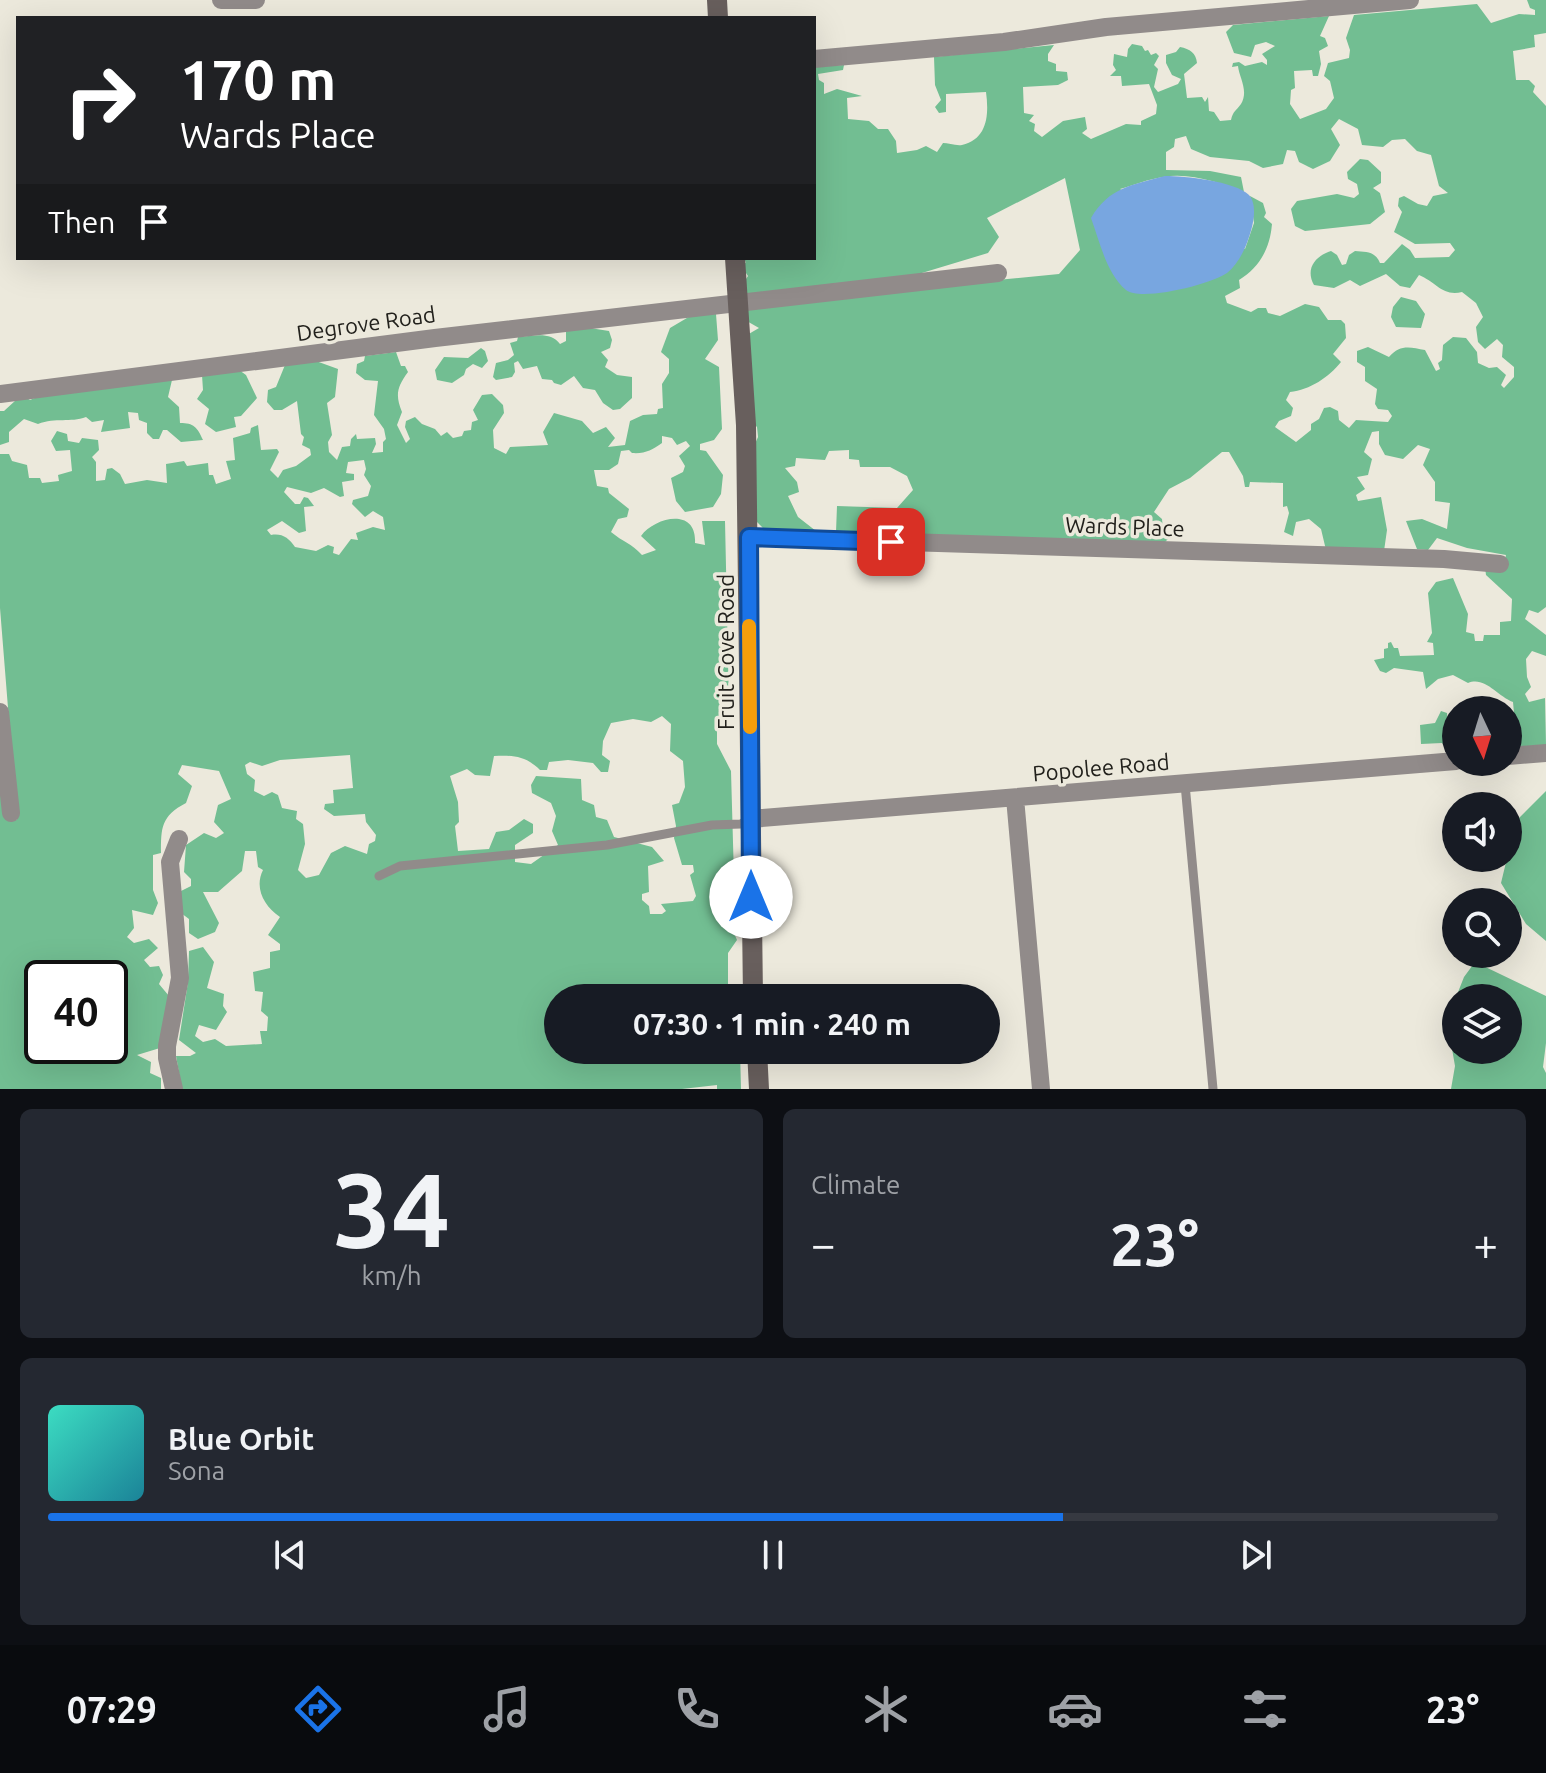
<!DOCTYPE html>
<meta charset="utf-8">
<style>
:root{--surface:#171b24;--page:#242831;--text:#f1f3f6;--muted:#9ea1a6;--line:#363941;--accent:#1a73e8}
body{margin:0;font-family:Ubuntu,sans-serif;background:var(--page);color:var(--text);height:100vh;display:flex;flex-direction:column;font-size:30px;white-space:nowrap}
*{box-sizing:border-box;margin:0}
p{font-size:26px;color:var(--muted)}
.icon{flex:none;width:44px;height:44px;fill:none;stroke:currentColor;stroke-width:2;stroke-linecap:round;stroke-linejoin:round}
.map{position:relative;height:1089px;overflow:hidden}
.details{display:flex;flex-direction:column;gap:20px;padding:20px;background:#0d0f14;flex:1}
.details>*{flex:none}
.banner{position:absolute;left:16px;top:16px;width:800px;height:244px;border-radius:0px;box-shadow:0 8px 32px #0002;background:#202124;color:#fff;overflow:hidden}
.needle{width:52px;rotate:176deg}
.controls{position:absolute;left:1442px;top:696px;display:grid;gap:16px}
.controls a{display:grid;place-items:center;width:80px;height:80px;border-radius:50%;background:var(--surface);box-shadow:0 8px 32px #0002;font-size:40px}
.speed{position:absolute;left:24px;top:960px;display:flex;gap:16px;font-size:40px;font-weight:700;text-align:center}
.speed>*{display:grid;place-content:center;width:104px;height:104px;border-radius:50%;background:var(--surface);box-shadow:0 8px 32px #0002;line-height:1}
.speed .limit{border:4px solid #111;border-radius:12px;background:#fff;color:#111}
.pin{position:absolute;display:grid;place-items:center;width:68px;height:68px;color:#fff;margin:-34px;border-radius:16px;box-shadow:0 4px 12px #0006}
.me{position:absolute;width:88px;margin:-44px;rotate:0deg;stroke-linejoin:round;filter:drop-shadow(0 0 6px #0008)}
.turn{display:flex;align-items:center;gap:28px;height:168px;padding:0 32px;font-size:36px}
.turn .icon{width:104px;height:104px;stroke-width:2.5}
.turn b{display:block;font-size:56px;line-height:68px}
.then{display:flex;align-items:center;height:76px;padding:0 32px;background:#0003;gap:16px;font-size:30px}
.big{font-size:60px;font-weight:600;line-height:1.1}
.details .tile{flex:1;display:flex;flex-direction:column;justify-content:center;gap:12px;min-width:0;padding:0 28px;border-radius:12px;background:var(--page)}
.details .dial{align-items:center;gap:0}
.dial b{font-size:104px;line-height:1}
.song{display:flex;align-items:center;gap:24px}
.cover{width:96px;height:96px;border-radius:12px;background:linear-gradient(135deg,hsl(170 70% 55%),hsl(190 70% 35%))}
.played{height:8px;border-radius:4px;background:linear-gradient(90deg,var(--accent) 70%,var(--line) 70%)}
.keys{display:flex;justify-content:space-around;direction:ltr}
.heat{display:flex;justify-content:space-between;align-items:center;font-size:44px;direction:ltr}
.details .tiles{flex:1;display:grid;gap:20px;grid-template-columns:1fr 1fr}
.tile:last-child{grid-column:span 2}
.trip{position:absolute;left:544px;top:984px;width:456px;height:80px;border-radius:40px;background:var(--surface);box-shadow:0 8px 32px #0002;font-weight:600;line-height:80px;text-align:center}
.tab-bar{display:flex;height:128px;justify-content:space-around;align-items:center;background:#090b0e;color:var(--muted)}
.tab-bar .icon{width:56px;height:56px}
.tab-bar .active{color:var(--accent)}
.tab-bar b{font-size:36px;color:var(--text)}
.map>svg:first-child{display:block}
</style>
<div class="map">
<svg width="1546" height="1089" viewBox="0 0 1546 1089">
<rect width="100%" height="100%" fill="#ece9dc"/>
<path fill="#72be92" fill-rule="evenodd" d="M1527 0H1546V33L1534 35 1535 47 1513 51 1516 80H1529L1535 86 1533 92 1546 106V607L1538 613 1529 610 1525 619 1546 635V656L1532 651 1526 659 1527 677 1531 687 1525 694 1529 702 1545 698 1546 745 1508 749V725L1515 724 1513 702C1497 696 1485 676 1468 683L1453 675 1438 679 1426 689 1423 672 1394 668 1386 673 1380 671 1374 660 1384 658V649L1388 648V643L1391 642 1394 648H1398L1400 656 1434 655 1433 643 1427 642 1432 633 1428 593 1436 582 1453 578 1468 614 1466 632 1474 634 1475 641H1483L1484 635H1500V622L1511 621 1512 599 1486 575 1485 567 1503 566 1506 555 1467 548 1437 538 1428 550 1417 549 1406 521 1422 519 1447 529 1450 503 1435 501V482L1423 465 1430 449 1418 445 1403 459 1385 455 1379 444V431L1372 432 1364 452 1372 459 1368 475 1357 477 1365 489 1356 495 1358 501 1381 497 1387 530 1384 551 1326 550 1321 529 1309 519 1296 522 1293 536 1284 532 1289 513 1287 506 1283 507V483L1250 482 1249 487H1245L1243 476 1229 452H1222L1190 478 1169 489 1154 512 1162 519 1163 529 1168 539 1163 544 836 532 837 506 897 508 913 490 907 476 890 467H860L859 460 849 459V450L829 451 825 460 796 458 795 466 785 468 797 482 799 492 788 496 798 517 816 531H766L756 521 754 446 758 437 757 427 754 424 747 335 759 328 745 320 747 304 1059 274 1080 250 1065 178 987 218 999 237 988 253 902 279 745 297 744 282 748 276 742 267 746 262 741 258H814V67L844 65 843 70 818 74 819 80 824 83V94L837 89 862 96 847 98 848 119 869 121 878 129H888L896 141 897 153 917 150 926 146 937 152 943 143C948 143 956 146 962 145 988 139 989 114 986 92L946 94V112L939 113 935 107 941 100 935 85 934 57 1054 45 1048 54V61L1056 64V71L1067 72 1068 80 1058 85 1023 87 1024 113 1034 115 1029 121 1035 124 1034 131 1042 137 1063 121 1085 117 1087 129 1082 133 1091 139 1126 124 1141 125V121L1156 114 1157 105 1149 84 1122 86 1121 76H1110L1116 70 1113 65 1114 54 1127 57 1128 49 1132 44 1142 46 1145 51 1148 50 1151 55 1156 53 1159 56 1154 65 1158 69 1154 87 1158 92 1178 84 1181 79 1172 75 1166 63V55L1176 52 1180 47C1190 49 1196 53 1197 63L1184 74 1187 98 1202 97 1205 102 1208 97 1209 111 1214 112 1220 121 1231 120C1233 111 1236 111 1241 104 1249 91 1239 77 1238 66L1232 67 1233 63 1239 62 1245 66 1262 62 1267 65V60L1262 54 1275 46 1266 42 1255 45 1251 57 1234 53 1226 32 1233 25 1329 16 1320 36 1325 38 1328 46 1319 51 1321 64 1318 76H1313L1312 70 1294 71 1295 88 1291 90 1290 104 1300 119 1326 109 1334 98 1330 81 1324 76 1328 63 1349 58 1350 50 1346 38 1354 15 1477 4 1491 23 1519 14 1535 15V10L1530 8ZM1339 119 1358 129 1362 145 1383 147 1392 140 1405 139 1417 151 1431 155 1439 186 1448 193 1433 196 1427 206 1418 204 1404 196 1399 198 1398 206 1402 212 1394 232 1415 244 1450 243 1455 250 1449 257 1415 258 1410 250 1402 244 1384 263H1380C1375 251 1366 252 1355 251L1349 255 1346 264 1342 265 1337 255 1331 251C1315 256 1305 269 1314 285L1334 288 1350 280 1360 286 1386 274 1400 286 1410 288 1419 275C1436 282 1443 297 1462 292L1476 303 1483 317 1476 327 1478 342 1485 349 1497 339 1503 345 1502 357 1514 367V377L1504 388 1501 385 1506 375 1497 367 1489 368 1478 363 1477 352 1466 338 1453 337 1443 345 1442 360 1438 363 1440 369 1436 371 1425 350C1410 347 1400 344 1389 357L1368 347 1357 351V362L1365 367V381L1377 389 1375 404 1378 409 1388 410 1392 416 1388 422 1356 420 1349 428 1339 420 1338 411 1330 407 1324 408 1319 419 1311 424V430L1296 442 1275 427 1279 421 1291 416 1293 408 1286 400 1290 392C1310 390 1329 377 1341 362L1333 354 1346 338 1345 324 1341 320H1328L1319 307 1305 304 1280 316 1268 313 1266 308H1258L1251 312 1227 303 1225 296 1240 288 1239 280C1260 267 1270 248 1272 224L1264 217 1266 213 1263 203 1250 196 1254 223 1245 249 1120 189C1134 185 1149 179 1163 177 1190 172 1220 183 1244 192L1241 177 1210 171 1166 170V152L1174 147 1175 139 1186 136 1191 149 1210 157 1249 161 1263 168 1283 164 1287 150 1295 151 1299 162 1313 169 1330 161 1340 145 1331 129Z
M1360 159 1368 160 1381 172V183L1373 188 1380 193 1385 212 1370 224 1305 231 1295 226 1291 209 1297 201 1337 194 1354 198 1359 194 1357 184 1348 179 1347 172Z
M1401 297 1416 301 1425 314 1421 328 1396 327 1391 317 1393 307Z
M716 314 718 340 705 359 719 367 722 429 714 440 700 444V450L706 451 723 475 721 494 713 507 685 512 676 501 671 478 683 472 685 466 679 456 690 446 686 441 677 445 672 438 662 436V443C652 450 645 454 632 453L629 450 621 451 618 464 609 470H594L597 486 608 488 609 493 629 509 627 517 618 519 611 532C623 542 631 543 642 555L656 550 641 536C655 517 697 507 695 543L705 545 702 521H725L729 705 717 723V744L731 771 735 914 730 924 737 940 728 953V998H558V1050H740L741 1089H717V1085L682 1089H182L176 1056H190L196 1053 179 1040 188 982 189 951 203 947 214 962 207 988 224 994 223 1006 227 1012 216 1030 199 1025 195 1036 203 1042 215 1039 226 1046 262 1044 260 1031H267L268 1017 261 1011 263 992 255 991 253 972 270 968V952L280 950V944L268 935 280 917C264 906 254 888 263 870L258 867 256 851H245L242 871 218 892H203L219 923 215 932 198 939 189 933V919L181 913 179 892 191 886V879L184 872 186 845 204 833 216 838 224 833 214 822 218 805 231 799 219 771 182 765 178 774 192 786 186 803C161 816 161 828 161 853L153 855V890L158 903 153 915 132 910 134 928 127 937 134 943 149 939 158 948 144 960 150 967 159 966 163 975 159 984 169 996 160 1048 137 1055 151 1062 150 1073 161 1078V1089H0V769L6 820H17L0 608V454H9L12 461 27 465 29 478H40L42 483 59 481 58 475 72 471 70 450 56 451 51 441 57 431 67 434 68 441 79 443 82 438 98 440 99 450 92 457 96 462V481L105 480 107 469 112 468 120 474 125 484 147 480 167 483 166 464 184 461 187 466 208 463 209 475H213L216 484 231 479 226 461 235 460 233 438 250 433 251 428 258 425 261 450 277 449 279 452 270 470 278 478 283 470 296 466 311 455 310 449 302 445 304 437 301 434 297 401 282 410H274L267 402 268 390 276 387 285 365 316 361 338 369 335 397 327 403 332 435 328 442 329 452 337 460 342 447 350 446 351 439 356 434 357 439 375 438 376 444 372 453 383 452V442L386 439 384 429 374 415 378 381 365 380 356 373 357 364 364 361 365 356 396 352 401 366H405L408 372C397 387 395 395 402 412L397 425 406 443 410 439 405 427 406 421 415 417 422 424 435 429 441 436 447 432 453 438 462 436 464 431 471 430 472 422 478 420 473 410 482 395 492 394 503 405 504 413 493 430 494 448 506 454 510 447 548 445 543 432 554 413 582 421 593 433 606 427 615 438 608 447 625 445 630 421 643 415 657 414 658 409 663 408 662 384 669 373V359L661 352 670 328 692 315ZM364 460 366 469 364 475 371 486 368 496 353 500 352 504 365 517 373 511 383 517 385 530 373 527 356 533 358 540 351 539 339 555 333 553 334 547 328 545 316 551 295 547C289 538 282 533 271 535L267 530 282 521 299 533 306 531 304 507 314 506 308 498 304 497 300 504H295L284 492 287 487 311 493 324 488 340 497 344 496 342 482 354 480V474L346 473 348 462ZM662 716 671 724 670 751 683 761 685 787 679 803 672 805 676 826 674 838 682 865H693L694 872 690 875 696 896 693 901 661 904 666 911 662 914H650L649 906 642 900V894L649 892 648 866 664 861 652 847 614 837 607 820 596 817 594 805 582 800 581 779 536 776 531 785 532 793 551 803 556 816 552 831 558 845 531 864 515 862V845L533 833V824L524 819 509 830 496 832 489 849 458 851 455 826 459 822 458 802 450 776 467 769 475 775 490 776 494 756C513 755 526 756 540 770H547L549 762 568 760 593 763 601 772H608L610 761 602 755 603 741 611 723 633 719 651 722ZM350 755 353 788 333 790 334 803 325 804 324 809 334 816 365 814 366 822 376 835 375 841 369 844 367 854 345 846 331 853 319 875 306 878 298 870 305 844 303 824 296 819 297 811 282 808 278 795 272 792 264 796 254 791 255 780 247 774 245 765 250 762 262 766 280 760ZM42 978H110V1046H42Z
M590 328 609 331 612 340 610 348 601 352 608 360 605 367 617 375 632 377V398L620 409 613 410 603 403 595 390 583 388 574 376 561 385 554 383 552 380 542 379 537 366 523 369 518 361 514 363 515 372 512 377 496 380 493 377 496 363 508 360 514 355 510 343 517 341 518 337C533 336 551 331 560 344L566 341V331Z
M481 348 485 351 488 361 482 368 473 364 466 369 464 375 452 383 437 380 435 370 444 357 468 358Z
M239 370 246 375 257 398 241 416 234 417 236 427 216 432 205 424 209 409 197 399 203 390 202 375Z
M172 380 168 397 179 407 180 423C194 423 197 427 203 440L181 442 167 430H163L159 439H153L147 433V423L139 420 138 413 128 412 130 428 101 432 104 420 92 422 86 417C70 423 56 417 38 424L24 419 9 432V442L0 445V411H4L16 400 25 397 30 400 37 397Z
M1441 711 1447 713 1448 728 1454 729 1456 754H1452L1442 743 1421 744 1420 725 1435 723Z
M1546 791V941L1526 924 1501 883 1516 821Z
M1475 962 1546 996V1043L1543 1067 1546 1073V1089H1451L1455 1066 1447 1020 1464 977ZM1456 998H1508V1050H1456Z"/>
<path fill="#78a6e0" d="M1165 176C1184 176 1235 181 1249 195 1258 205 1253 226 1249 237 1245 250 1238 264 1227 273 1212 284 1141 302 1126 290 1106 273 1100 242 1091 218 1109 187 1133 185 1165 176Z"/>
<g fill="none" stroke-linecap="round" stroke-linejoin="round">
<path stroke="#918b8a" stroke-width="9" d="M1185 784 1213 1089
M379 876 400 866 607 845 712 825 741 824 750 819"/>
<path stroke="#918b8a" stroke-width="18" d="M221 0H256
M814 59 1004 42 1106 27 1410 0
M0 394 435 338 998 273
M749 537 1444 559 1500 564
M0 712 11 813
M1508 756 1546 753
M1015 798 1041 1089
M750 819 1456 761
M174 1089 167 1058V1046L180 978 170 862 179 839"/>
<path stroke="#685f5d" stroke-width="20" d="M717 0 718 18
M735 258 746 425 753 998
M757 1050 759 1089"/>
</g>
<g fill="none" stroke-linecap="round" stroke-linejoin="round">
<g stroke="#114b97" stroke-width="20">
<path id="route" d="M751 897 749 537 891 542"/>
</g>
<use href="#route" stroke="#1a73e8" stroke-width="14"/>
<path stroke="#f59e0b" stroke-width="14" d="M749 626 750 727"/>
</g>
<g text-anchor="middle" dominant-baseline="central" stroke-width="7" stroke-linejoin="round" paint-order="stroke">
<g font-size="22" fill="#22211c" stroke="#ece9dc">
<text transform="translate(366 323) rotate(-8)">Degrove Road</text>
<text transform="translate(1125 526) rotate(2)">Wards Place</text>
<text transform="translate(725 652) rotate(-90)">Fruit Cove Road</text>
<text transform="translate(1101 767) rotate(-5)">Popolee Road</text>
</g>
</g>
</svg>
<div class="controls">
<a><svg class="needle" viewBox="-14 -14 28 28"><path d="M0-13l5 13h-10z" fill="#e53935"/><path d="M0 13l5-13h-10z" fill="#9ea1a6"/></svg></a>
<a><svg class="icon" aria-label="sound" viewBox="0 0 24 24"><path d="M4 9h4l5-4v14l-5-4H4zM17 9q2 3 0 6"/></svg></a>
<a><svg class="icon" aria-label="search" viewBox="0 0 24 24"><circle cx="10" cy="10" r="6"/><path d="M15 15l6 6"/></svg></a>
<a><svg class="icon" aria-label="layers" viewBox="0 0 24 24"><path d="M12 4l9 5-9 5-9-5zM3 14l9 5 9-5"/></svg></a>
</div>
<div class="speed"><div class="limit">40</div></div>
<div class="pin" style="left:891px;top:542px;background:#d93025"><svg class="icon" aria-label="arrive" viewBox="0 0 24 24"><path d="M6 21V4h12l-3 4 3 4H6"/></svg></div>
<svg class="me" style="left:751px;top:897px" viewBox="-20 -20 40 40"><circle r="19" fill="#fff"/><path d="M0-13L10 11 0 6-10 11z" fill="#1a73e8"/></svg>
<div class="trip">07:30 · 1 min · 240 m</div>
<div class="banner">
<div class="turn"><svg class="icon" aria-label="right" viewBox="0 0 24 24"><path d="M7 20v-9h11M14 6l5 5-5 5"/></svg><div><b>170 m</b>Wards Place</div></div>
<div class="then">Then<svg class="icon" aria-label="arrive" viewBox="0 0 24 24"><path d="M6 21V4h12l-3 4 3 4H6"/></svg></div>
</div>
</div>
<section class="details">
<div class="tiles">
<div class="tile dial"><b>34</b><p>km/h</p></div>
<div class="tile"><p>Climate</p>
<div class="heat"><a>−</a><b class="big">23°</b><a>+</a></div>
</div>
<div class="tile">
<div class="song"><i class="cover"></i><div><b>Blue Orbit</b><p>Sona</p></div></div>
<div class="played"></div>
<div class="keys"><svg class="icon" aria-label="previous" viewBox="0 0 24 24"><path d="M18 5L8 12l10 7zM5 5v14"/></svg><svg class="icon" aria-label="pause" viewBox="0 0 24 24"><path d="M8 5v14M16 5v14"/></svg><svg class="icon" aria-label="next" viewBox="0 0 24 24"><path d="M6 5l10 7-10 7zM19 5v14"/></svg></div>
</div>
</div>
</section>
<nav class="tab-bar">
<b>07:29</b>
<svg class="icon active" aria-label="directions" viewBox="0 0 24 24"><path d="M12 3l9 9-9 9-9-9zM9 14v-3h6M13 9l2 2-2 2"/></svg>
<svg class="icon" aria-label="music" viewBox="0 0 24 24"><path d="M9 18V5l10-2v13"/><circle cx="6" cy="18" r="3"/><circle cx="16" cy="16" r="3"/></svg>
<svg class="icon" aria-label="phone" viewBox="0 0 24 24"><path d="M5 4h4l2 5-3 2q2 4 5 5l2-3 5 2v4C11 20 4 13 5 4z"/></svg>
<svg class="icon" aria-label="climate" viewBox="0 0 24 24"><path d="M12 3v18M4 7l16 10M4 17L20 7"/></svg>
<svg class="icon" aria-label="car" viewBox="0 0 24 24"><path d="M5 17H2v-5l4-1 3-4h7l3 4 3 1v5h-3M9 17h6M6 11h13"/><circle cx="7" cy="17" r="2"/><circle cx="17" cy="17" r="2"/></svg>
<svg class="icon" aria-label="filters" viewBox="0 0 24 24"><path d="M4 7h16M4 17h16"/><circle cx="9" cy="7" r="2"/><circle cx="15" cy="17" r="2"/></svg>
<b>23°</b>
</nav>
